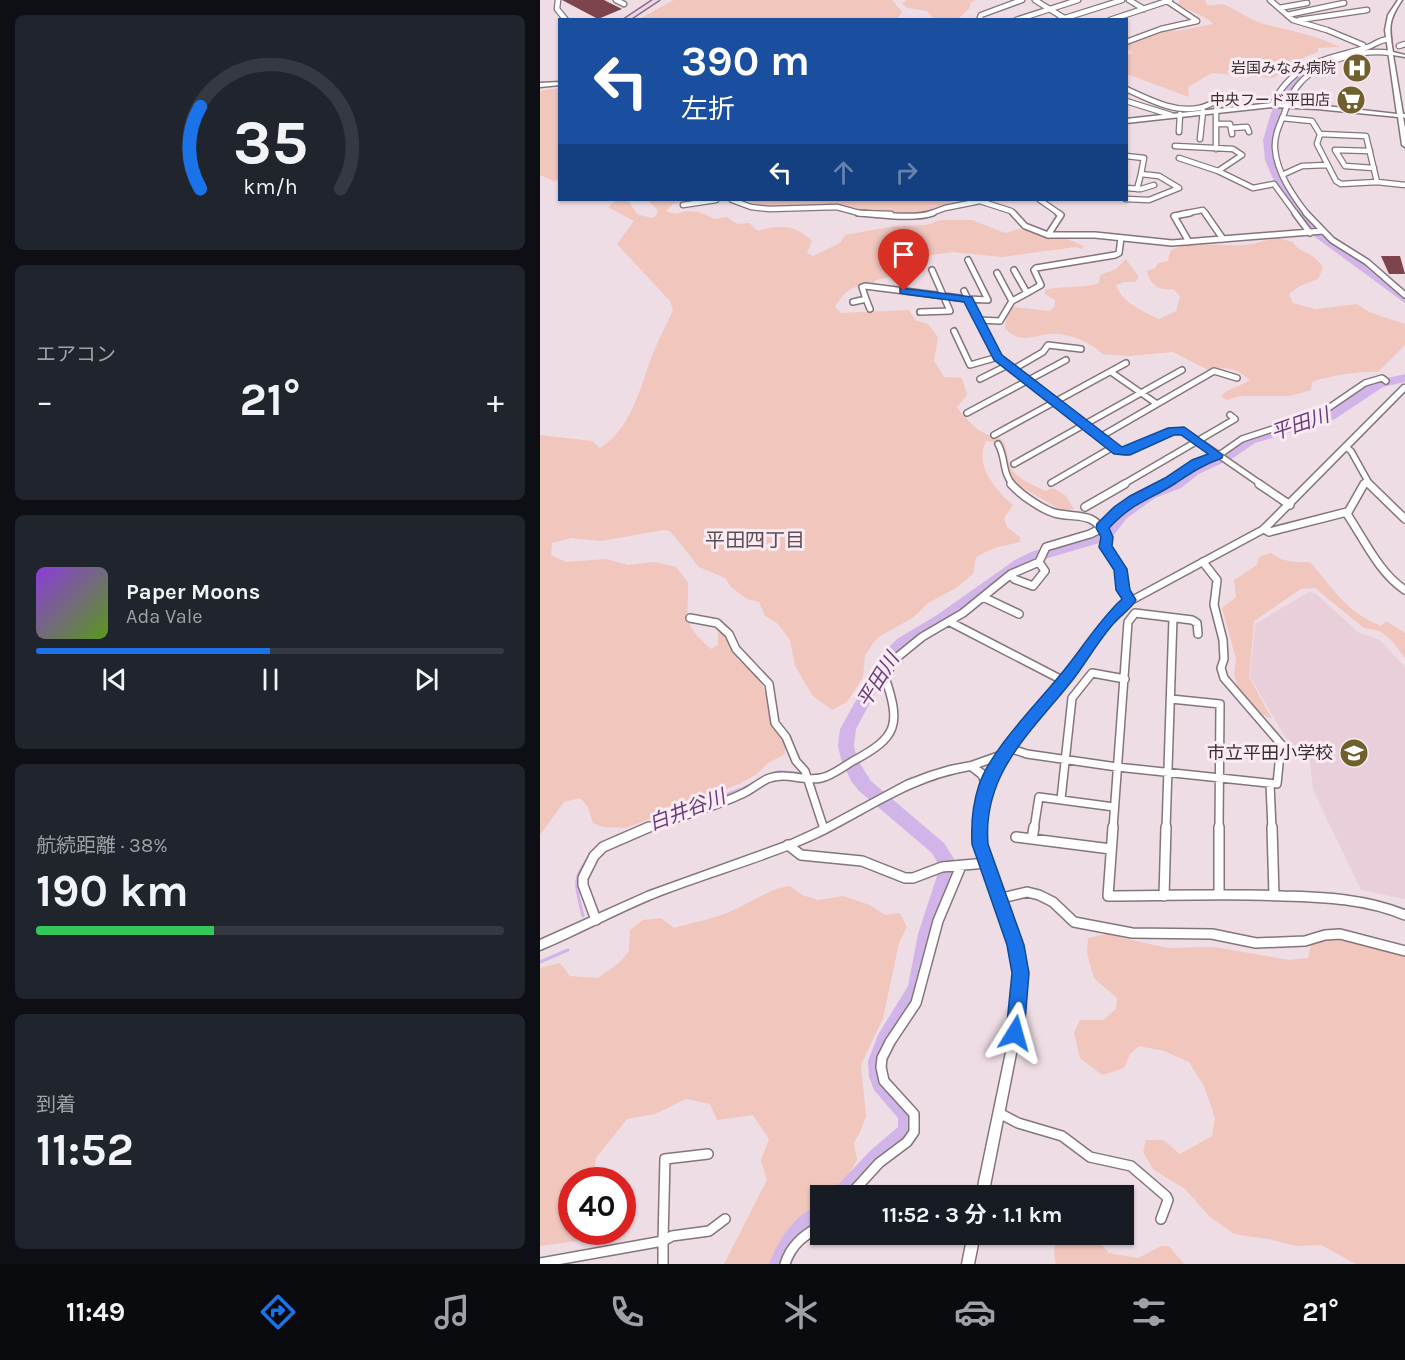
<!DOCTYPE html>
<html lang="ja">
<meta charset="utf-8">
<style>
:root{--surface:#171b24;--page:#20242c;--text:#f1f3f6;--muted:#9ea1a6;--line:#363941;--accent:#1a73e8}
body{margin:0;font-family:Karla,"Noto Sans JP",sans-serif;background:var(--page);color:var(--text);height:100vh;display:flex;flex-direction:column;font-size:22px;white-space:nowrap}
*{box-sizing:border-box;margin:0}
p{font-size:20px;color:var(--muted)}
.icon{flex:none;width:33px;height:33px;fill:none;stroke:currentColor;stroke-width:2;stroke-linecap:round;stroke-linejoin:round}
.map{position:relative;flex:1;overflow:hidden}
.panel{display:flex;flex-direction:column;gap:15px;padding:15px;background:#0d0f14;width:540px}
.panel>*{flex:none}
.top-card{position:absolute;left:18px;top:18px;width:570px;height:183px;border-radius:0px;box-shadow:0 2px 4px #0004;background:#1a4fa0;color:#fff;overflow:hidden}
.speed{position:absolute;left:18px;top:1167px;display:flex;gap:12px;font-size:30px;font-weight:700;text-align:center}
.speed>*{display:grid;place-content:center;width:78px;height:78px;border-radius:50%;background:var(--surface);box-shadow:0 2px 4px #0004;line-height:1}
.speed .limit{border:9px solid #d22;background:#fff;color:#111}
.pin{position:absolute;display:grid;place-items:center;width:51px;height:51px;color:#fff;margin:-62px -26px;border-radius:50% 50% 50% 0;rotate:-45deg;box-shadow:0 0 6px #0007}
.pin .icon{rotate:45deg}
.me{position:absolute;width:66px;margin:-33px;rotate:8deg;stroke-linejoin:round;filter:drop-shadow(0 0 4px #0008)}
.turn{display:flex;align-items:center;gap:21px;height:126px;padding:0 24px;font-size:27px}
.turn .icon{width:78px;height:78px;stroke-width:2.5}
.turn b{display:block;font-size:42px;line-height:51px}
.lanes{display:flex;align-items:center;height:57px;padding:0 24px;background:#0003;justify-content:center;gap:30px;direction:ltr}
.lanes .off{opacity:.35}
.big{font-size:45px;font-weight:700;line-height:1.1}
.panel .widget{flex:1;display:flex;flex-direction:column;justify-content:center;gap:9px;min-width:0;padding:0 21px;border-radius:9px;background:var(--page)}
.panel .dial{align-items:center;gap:0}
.dial svg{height:156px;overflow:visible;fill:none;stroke:var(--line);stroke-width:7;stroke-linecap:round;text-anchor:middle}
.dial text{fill:var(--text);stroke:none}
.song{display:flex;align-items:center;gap:18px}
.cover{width:72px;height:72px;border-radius:9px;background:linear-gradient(135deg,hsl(270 70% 55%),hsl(90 70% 35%))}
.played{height:6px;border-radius:3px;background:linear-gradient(90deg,var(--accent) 50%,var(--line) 50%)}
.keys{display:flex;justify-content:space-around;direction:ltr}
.heat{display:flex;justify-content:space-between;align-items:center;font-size:33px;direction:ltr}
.charge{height:9px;border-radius:4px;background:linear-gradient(90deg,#34c759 38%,var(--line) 0)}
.trip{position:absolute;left:270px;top:1185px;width:324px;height:60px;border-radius:0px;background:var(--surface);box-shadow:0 2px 4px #0004;font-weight:700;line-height:60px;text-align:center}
.menu{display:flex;height:96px;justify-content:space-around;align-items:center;background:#090b0e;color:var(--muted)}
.menu .icon{width:42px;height:42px}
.menu .on{color:var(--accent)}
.menu b{font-size:27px;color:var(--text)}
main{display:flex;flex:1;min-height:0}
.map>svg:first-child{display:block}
</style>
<main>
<section class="panel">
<div class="widget dial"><svg viewBox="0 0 100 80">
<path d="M14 69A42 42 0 1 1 86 69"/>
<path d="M14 69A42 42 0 0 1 14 27" stroke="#1a73e8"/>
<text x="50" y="56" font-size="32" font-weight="700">35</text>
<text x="50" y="72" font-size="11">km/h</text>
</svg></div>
<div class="widget"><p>エアコン</p>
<div class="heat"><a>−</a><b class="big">21°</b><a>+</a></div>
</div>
<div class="widget">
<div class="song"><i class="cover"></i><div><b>Paper Moons</b><p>Ada Vale</p></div></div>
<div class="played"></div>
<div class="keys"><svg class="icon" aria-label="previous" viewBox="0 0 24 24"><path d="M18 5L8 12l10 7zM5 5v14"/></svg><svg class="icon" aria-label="pause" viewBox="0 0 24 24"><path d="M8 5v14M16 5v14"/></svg><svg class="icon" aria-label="next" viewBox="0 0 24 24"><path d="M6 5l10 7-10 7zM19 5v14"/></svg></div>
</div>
<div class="widget"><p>航続距離 · 38%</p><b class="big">190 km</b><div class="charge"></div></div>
<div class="widget"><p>到着</p><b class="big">11:52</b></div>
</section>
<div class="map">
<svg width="865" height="1264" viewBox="0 0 865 1264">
<rect width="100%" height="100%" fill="#efdde5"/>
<path fill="#e8cfda" d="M769 592 775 593 818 632 840 640 865 667V899L821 890 773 790 770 761 744 735 710 677 715 624Z"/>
<path fill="#f0c6bd" d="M134 0H352L362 12 358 18 362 19H99Z
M366 0H436L431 2 429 9 417 20 394 19 387 11 368 8 362 4Z
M640 0H665L667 5C673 7 679 2 685 5 700 11 712 22 728 25 754 32 775 35 800 47L778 48V52L765 57 733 78 672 73 648 87 649 97 587 74V55L593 53 587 48V44L629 30 637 31 673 24C669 18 646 9 637 4Z
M19 88V179L14 181 0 175V91Z
M77 200H88L97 214 111 218 116 216 118 210 107 200H161L133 204 126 211 135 214 147 211 159 212 175 219 187 217 197 224 209 223 218 231C240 224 256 225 272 241L267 253 273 256 300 243 305 235 355 226 386 225 401 220H432L465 233 479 229 510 237 527 239 544 246 542 249 536 247 462 257 412 252 385 256 358 268 355 276 336 280 332 285C312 285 305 290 295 307L301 313 369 310 375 320 388 324 398 337 394 361 404 377 422 378 427 395 417 407C423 416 437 432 449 435 452 436 455 436 458 437 470 443 465 461 473 471 481 481 495 485 505 491L513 488 526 496 534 509 521 510 478 485 471 476 464 447 459 443 446 441C434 465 455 490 473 505L464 518 467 527 480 537V542L454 548 436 557 433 574 416 588 388 603 374 617 337 638 325 655 323 677 307 702 292 710 273 696 255 666 250 640 237 623 225 616 219 602 207 599 191 587 185 578 159 567 130 531 124 530 61 541 31 538 12 543 11 555 26 562 66 559 88 565 114 562 136 567 148 582C149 621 140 621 171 649L178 645V632L187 631 198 660 216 675 225 691 229 715 245 745V754L228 763 217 774 199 784 125 813 86 828 63 827 53 823 48 807 40 798 24 802 0 835V435L52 441 60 448C91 429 100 388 112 356 118 341 126 325 133 310L130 301 77 244 94 221 68 207Z
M201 200H418L381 213H366L323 211 304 205 226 206Z
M737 238 753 242C759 254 774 251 783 268L778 279 760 286 749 294 753 303 775 309 817 304 829 312 865 324V345L838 372C818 371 790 376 772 382L771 390 750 396H700L687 400 681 396C688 388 700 387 710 380 696 369 687 365 670 371L633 352 589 356 562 354C552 343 535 336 519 334 499 331 482 348 465 328L468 310 473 307 510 311 515 306V300L505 294V290C523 285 541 289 559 283L560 275 576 269 586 259 599 277 595 282H584L576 285C581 302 604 312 619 319L636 311 640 296 633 289C620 291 609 285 607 271L615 268 618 263 628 261 630 251C647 239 684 247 704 245 715 244 726 240 737 238Z
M731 553C742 562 756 563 770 562 794 589 806 612 841 626L846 621 865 633V658L852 641 840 631 824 628 775 588 761 589 714 621 709 677 732 719 722 714 698 687 694 675 696 659 682 608 696 597 694 580 717 565 719 557Z
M250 886 262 895 278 900 303 896 330 905 345 915 360 913 367 927 359 943 343 1018 321 1065 326 1116 321 1130 314 1143 317 1160 297 1195 280 1196V1208L240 1243 235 1264H184L227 1180 221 1160 229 1139 213 1115 177 1120 170 1104 146 1099 115 1114 87 1119 56 1158 54 1180H32V1232H41L38 1241 0 1246V968L20 963 30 976 58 978 79 963 89 951 90 930 103 920 121 918 134 928C152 923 172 919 189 912 209 904 230 888 250 886Z
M566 934 627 948 674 947 749 960 768 958 771 945 787 936 810 938 819 944 865 955V1264H816L781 1245 756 1246 728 1239 694 1234 669 1216 645 1189 614 1170 603 1152 606 1140H623L640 1154 672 1136 675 1118 664 1086 649 1062 624 1051 599 1046 590 1054 584 1068 562 1075 540 1058 534 1033 540 1020H563L576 1009 577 998 554 978 547 953 548 938Z
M516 1235H552L569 1253 598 1258 621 1246H629L644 1264H516L514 1254Z"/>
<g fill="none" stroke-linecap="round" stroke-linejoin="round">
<path stroke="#d1b5e9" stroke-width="2" d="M268 775 283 774 299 766
M225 776 239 771 263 773
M128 817 215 783"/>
<path stroke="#d1b5e9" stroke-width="3" d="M43 916C34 879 32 880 55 849
M0 962 28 950"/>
<path fill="#d1b5e9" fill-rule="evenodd" d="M797 56 804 58 769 73 750 92 733 140 735 160 747 187 783 233 832 267 865 294V303L775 237 737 188 725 160 723 140 731 113 743 89 763 69Z
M865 374V382L843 387 795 419 715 443 693 458 659 474 641 488 615 498 587 518 573 536 563 542 501 560 485 568 407 623 367 647 352 662 316 729 314 746 317 759 331 781 404 843 414 859 416 873 396 934 386 986 347 1061 348 1076 375 1108 378 1115V1132L375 1139 345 1164 316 1196H291L294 1189 331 1150 358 1127V1118L334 1090 329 1077 328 1061 338 1035 368 986 378 934 398 873 397 862 392 853 319 791 311 781 301 759 298 746 300 729 342 654 357 639 397 615 475 560 491 552 553 534 563 528 577 512 605 492 631 482 649 468 683 452 705 437 785 413 835 381Z
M280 1204V1229L260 1248 251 1264H229C239 1239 254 1215 280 1204Z"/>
</g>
<path fill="#7d444d" d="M22 0H64L82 9 58 19Z
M841 256H860L865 274H849Z"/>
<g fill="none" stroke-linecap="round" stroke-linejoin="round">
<g stroke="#84747b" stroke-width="7">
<path id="minor-far3" d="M18 0 17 9 26 20
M76 0 84 4
M495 0 524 18
M589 0 604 9
M730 0 753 20 787 30 823 45
M739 8 767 3
M747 15 804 3
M439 20 441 15 482 0
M476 20 538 0
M519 20 582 0
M570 20 630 0
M759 20 827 10
M586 42 621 29 657 21 627 1
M859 46 865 44
M586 89C609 99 633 113 659 108 680 104 680 88 701 107
M586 101 631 115
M732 105C753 61 787 60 828 47 836 44 839 40 849 39
M676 110V149
M742 118 772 121 780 134 777 144 796 181 801 184 837 182 865 185
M676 124H690L692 134
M691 128 707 127 709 132
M639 132 640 114
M780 134 826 136 837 182
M660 139 663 111
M635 146 693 149 702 155 678 171
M830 151 795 150 805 166 834 168
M586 156 604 158 601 174
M639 158 678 171 713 188 734 184 756 214
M742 175 762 166 787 165
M586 188 601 189 614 185
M586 199 609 200 639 188 619 176 601 174 597 189
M192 200 211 207 229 209 297 207 319 213 351 214
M500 200 520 214
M143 205 176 200
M389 214 405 208 440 201 471 211 474 214
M642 214 663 210 666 214
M767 214C753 196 737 173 735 149 734 136 739 126 744 114 748 103 752 91 761 82 781 60 822 49 850 53"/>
</g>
<g stroke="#84747b" stroke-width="8">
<path id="minor-far2" d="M318 213C340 214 373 220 393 213
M473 213 485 226 508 235H555L632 243 783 231
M665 213 683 239
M755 213 770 233
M766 213 792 240 827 262 865 295
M508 235 521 215 518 213
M649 242 634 216 650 213
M457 273 472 301
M424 291 428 299 448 300 428 260
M487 293 501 285 494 270 496 268 575 255 579 253 581 238
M326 299 322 287 325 286 428 299 458 357 578 451 586 452 632 431H644L722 485
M313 302 326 299 330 309
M380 312 410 311 392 270
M438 320 460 321 472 301 487 293 474 270
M414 331 430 365 458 357
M472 370 503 352 508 345 541 349
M571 372 617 404
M440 379 466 366
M427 413 526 360
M454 435 586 363
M560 437 674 371 697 378
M458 444C466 458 462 473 473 485
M806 447 811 451 830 485
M474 464 642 370
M511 483 573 447
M582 485 695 419 690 415
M622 485 656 463 682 453 702 439 772 416 787 409 825 383 842 378 846 381
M824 485 826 481"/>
</g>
<g stroke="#84747b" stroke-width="10">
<path id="minor-far1" d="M471 484C481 495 505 512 519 514 543 518 553 512 567 537L565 547 581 569 583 590 589 600
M719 484 750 505
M824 484 807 514C824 539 839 573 865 590
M829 484 865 519
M545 507 585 484
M724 529 729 532 807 512
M663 562 677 580 674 605 683 640 684 659 681 668 684 678 741 744 752 752 764 753
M471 574 474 579 493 586 505 571 499 562
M443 597 479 614
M150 618 177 623 189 634 196 649 229 684 235 723 246 737 256 761 265 771 284 829
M410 622 524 681
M631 699 680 704 679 829
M469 748 487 754 577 767 737 784 741 744
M730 784 732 829
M521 799 532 698 552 673 585 679
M105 829C137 817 173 808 204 793 212 789 219 783 227 779 246 771 263 782 281 778 292 776 304 766 313 761 358 737 361 725 345 677L355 659 382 637 423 613 471 574 499 562 506 547 550 534 562 528 578 510 625 484
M494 829 499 797 574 807
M573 829 588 622 595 613 652 620 657 623 658 634
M626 829 633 618"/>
</g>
<g stroke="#84747b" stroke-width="12">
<path id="minor" d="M573 827 568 896C626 896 685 893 743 896 785 897 826 899 865 915
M732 827 734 896
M476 837 571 849
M492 839 494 827
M248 845 261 855 322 861 365 878H373L402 867 446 863
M679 895V827
M624 896 626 827
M458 899 487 892 499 895 513 902 534 922 592 933 672 934 716 943 765 941 785 935 800 934 865 951
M56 920 43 885V878L54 856 63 847 109 827
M459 1113 478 1123 522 1136 550 1157 591 1166 626 1196 628 1200 621 1219
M168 1154 125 1159 123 1241 132 1236 169 1231 185 1219
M309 1196 339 1163 367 1142 374 1132V1114L344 1081 341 1067 342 1058 350 1042 376 1003 398 921 421 866
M0 1263 123 1241V1264
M245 1264C251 1245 263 1236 280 1226"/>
</g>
<g stroke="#84747b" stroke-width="3">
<path id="tertiary" d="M858 0H862C848 21 849 27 853 52L865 55V57L853 55 863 114H865V118L863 117 865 128V147L862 145 858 117 777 109 732 107 586 123V119L732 103 777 105 857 114 845 30 848 15Z
M20 82V85L0 87V83Z
M863 385H865V391L727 531 584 608 472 751C452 783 443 806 445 844L481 945 485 973 480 1033 448 1196H436L470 1033 475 973 471 945 435 844 436 816 438 804 443 787 439 777 430 770C370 780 328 813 276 838 226 861 172 875 121 895 80 911 41 933 0 950V940L107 892 251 840 288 823 366 781 390 772 410 766 431 762 462 751 578 604 721 527ZM456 761 448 777 445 771 439 767Z
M428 1234H440L434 1264H422Z"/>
</g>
<g stroke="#84747b" stroke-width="3">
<path id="secondary" d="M113 0H119L89 20H83Z"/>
</g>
<use href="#minor-far3" stroke="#fff" stroke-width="4.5"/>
<use href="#minor-far2" stroke="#fff" stroke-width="5"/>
<use href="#minor-far1" stroke="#fff" stroke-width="7"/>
<use href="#minor" stroke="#fff" stroke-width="9"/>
<use href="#tertiary" fill="#fff" fill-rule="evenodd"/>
<use href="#secondary" fill="#f1d1ef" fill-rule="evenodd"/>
</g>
<path fill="#1a73e8" stroke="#114b97" stroke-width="1.5" d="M360 288 432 297 462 355 582 447 628 428 644 427 683 455 682 458C663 465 652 472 636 483 608 501 593 502 569 528L573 537 572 546 587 569 590 590 596 600C591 609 581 615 574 623 558 641 546 663 531 682 491 732 442 774 448 844L484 945 489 973 484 1033 481 1039 475 1041 469 1039 466 1033 472 973 467 945 432 844C431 825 433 803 439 785 451 749 497 704 521 674 542 649 558 621 582 599L576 590 574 570 559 547 561 537 556 528 557 524 574 507 590 496 625 478 652 460 668 454 641 435H634L590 455 574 454 454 360 424 302 364 294 360 293Z"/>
<defs>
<g id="hospital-disc" transform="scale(1.5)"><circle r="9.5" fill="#70602e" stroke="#fceaf2"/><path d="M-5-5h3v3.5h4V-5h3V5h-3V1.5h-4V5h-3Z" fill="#fff"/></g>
<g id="supermarket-disc" transform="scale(1.5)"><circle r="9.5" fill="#70602e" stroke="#fceaf2"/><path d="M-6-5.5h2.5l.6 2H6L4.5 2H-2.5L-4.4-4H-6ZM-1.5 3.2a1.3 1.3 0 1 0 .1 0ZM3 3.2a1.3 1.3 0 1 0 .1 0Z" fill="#fff"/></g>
<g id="school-disc" transform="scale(1.5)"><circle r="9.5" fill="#70602e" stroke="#fceaf2"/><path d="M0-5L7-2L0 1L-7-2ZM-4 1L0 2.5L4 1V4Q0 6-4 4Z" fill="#fff"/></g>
</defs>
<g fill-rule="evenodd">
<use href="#hospital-disc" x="817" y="68"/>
<use href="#supermarket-disc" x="811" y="100"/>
<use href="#school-disc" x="814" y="753"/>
</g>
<g text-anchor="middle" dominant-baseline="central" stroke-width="6" stroke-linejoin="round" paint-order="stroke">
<g font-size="15" fill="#362f32" stroke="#fceaf2" text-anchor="end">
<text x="796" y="68">岩国みなみ病院</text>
<text x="790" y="100">中央フード平田店</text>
</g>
<g font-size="18" fill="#362f32" stroke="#fceaf2" text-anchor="end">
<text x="793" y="753">市立平田小学校</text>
</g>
<g font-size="20" font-style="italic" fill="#633e7e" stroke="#fceaf2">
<text transform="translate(760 424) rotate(-19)">平田川</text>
<text transform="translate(338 680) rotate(-58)">平田川</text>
<text transform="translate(147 810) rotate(-21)">白井谷川</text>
</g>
<g font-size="20" fill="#5c4e54" stroke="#fceaf2">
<text x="215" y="540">平田四丁目</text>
</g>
</g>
</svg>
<div class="speed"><div class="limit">40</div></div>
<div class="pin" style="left:364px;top:291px;background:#d93025"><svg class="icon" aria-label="arrive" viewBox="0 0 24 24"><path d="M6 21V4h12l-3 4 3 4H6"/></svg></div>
<svg class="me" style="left:475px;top:1033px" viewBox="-20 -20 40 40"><path d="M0-17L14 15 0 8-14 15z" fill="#1a73e8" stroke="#fff" stroke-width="4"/></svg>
<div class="trip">11:52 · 3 分 · 1.1 km</div>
<div class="top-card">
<div class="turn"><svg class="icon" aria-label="left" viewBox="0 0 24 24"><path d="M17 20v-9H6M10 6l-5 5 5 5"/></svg><div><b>390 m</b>左折</div></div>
<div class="lanes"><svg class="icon" aria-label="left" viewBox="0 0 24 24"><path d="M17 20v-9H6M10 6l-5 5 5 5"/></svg><svg class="icon off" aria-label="ahead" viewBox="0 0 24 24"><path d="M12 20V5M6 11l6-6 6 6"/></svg><svg class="icon off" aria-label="right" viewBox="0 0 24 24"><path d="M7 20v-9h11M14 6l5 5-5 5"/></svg></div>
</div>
</div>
</main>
<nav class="menu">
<b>11:49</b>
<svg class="icon on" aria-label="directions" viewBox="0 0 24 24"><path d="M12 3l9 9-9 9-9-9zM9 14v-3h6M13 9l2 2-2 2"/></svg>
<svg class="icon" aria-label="music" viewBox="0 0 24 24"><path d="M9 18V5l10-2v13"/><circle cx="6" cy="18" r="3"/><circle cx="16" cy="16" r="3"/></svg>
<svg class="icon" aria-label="phone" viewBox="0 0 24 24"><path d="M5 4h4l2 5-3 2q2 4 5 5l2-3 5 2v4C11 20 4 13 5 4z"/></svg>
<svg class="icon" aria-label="climate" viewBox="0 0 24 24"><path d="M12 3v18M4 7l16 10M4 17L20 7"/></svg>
<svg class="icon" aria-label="car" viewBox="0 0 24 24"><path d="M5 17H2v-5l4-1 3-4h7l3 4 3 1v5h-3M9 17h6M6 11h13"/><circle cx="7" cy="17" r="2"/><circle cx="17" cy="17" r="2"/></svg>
<svg class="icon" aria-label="filters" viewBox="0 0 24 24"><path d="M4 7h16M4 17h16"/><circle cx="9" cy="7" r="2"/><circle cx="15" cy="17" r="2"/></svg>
<b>21°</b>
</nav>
